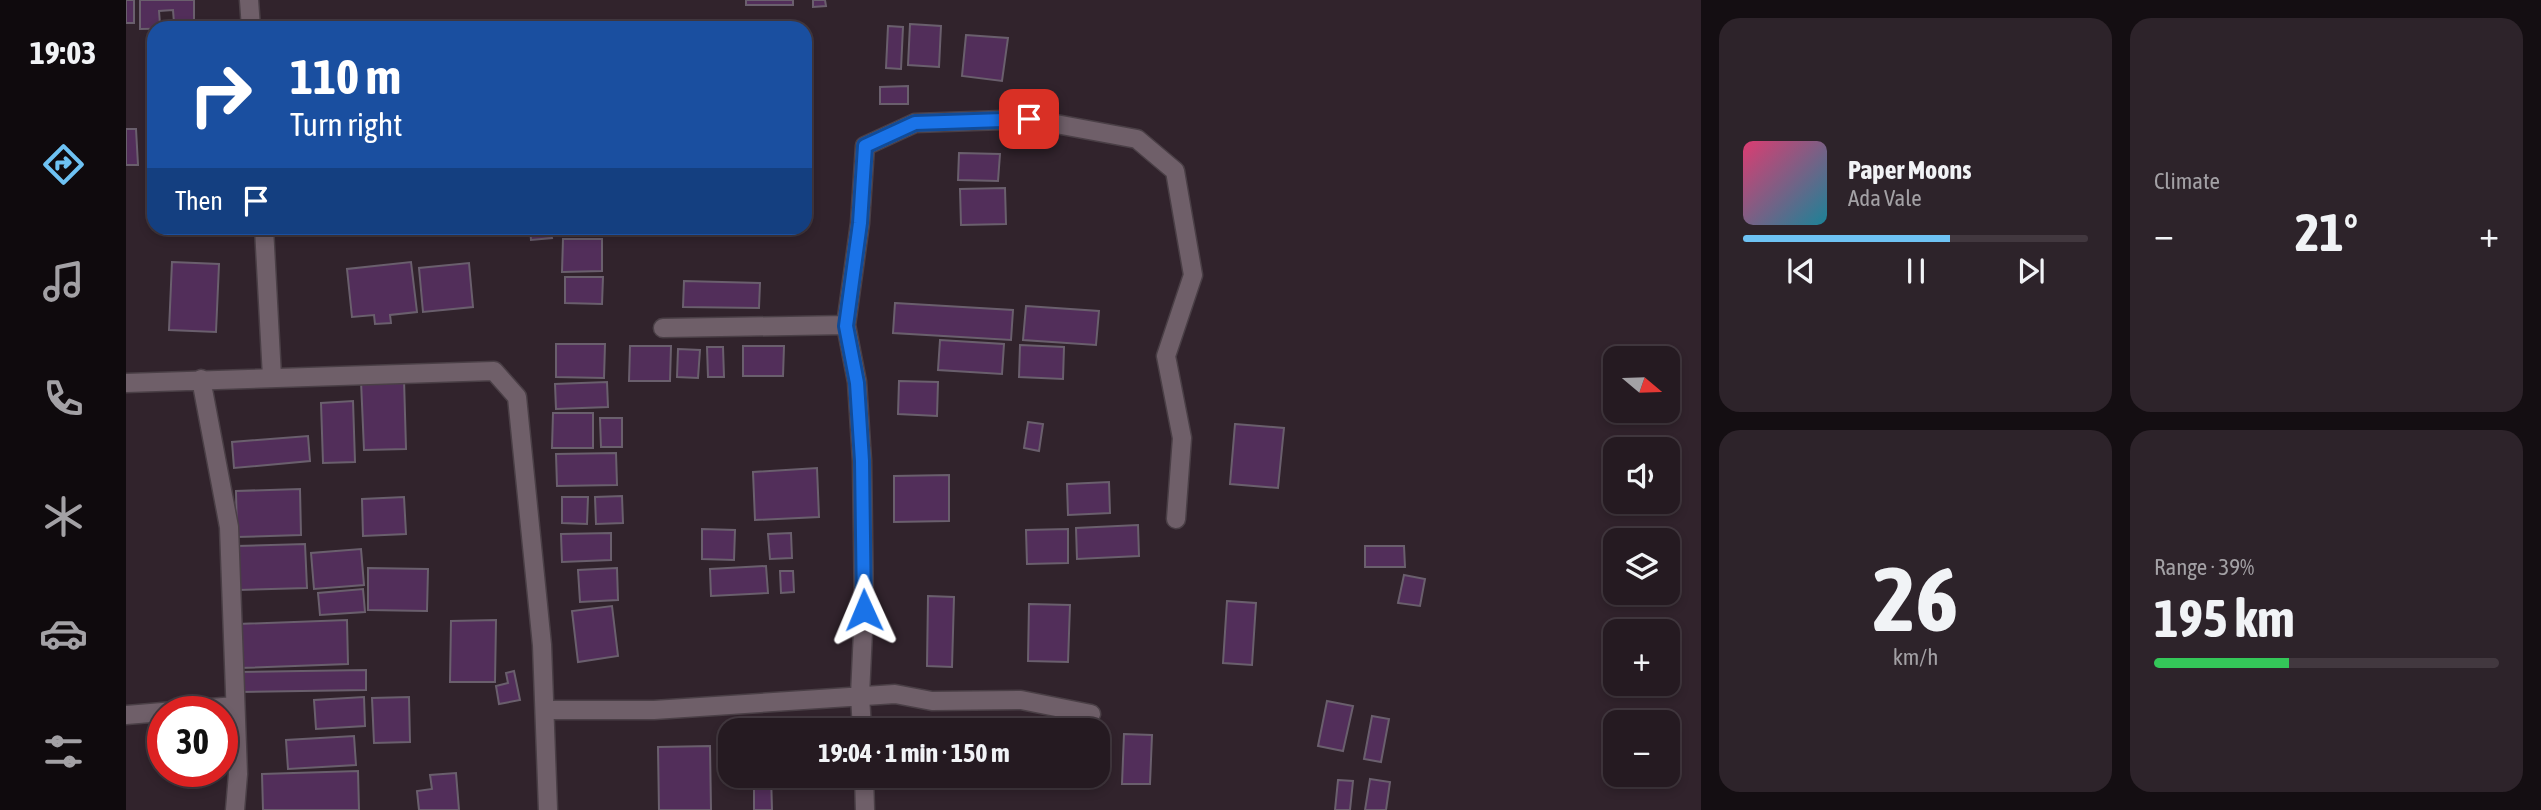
<!DOCTYPE html>
<meta charset="utf-8">
<style>
:root{--surface:#251a21;--page:#2d232a;--text:#f1f3f6;--muted:#a3a1a5;--line:#42383f;--accent:#6ec2f3}
body{margin:0;font-family:"Asap Condensed",sans-serif;background:var(--page);color:var(--text);height:100vh;display:flex;flex-direction:column;font-size:26px;white-space:nowrap}
*{box-sizing:border-box;margin:0}
p{font-size:23px;color:var(--muted)}
.icon{flex:none;width:38px;height:38px;fill:none;stroke:currentColor;stroke-width:2;stroke-linecap:round;stroke-linejoin:round}
.map{position:relative;flex:1;overflow:hidden}
.panel{display:flex;flex-direction:column;gap:18px;padding:18px;background:#140e12;width:840px}
.panel>*{flex:none}
.banner{position:absolute;left:21px;top:21px;width:665px;height:214px;border-radius:21px;box-shadow:0 4px 10px #0003,0 0 0 2px var(--line);background:#1a4fa0;color:#fff;overflow:hidden}
.needle{width:46px;rotate:109deg}
.controls{position:absolute;left:1477px;top:346px;display:grid;gap:14px}
.controls a{display:grid;place-items:center;width:77px;height:77px;border-radius:14px;background:var(--surface);box-shadow:0 4px 10px #0003,0 0 0 2px var(--line);font-size:35px}
.speed{position:absolute;left:21px;top:696px;display:flex;gap:14px;font-size:35px;font-weight:700;text-align:center}
.speed>*{display:grid;place-content:center;width:91px;height:91px;border-radius:50%;background:var(--surface);box-shadow:0 4px 10px #0003,0 0 0 2px var(--line);line-height:1}
.speed .limit{border:10px solid #d22;background:#fff;color:#111}
.pin{position:absolute;display:grid;place-items:center;width:60px;height:60px;color:#fff;margin:-30px;border-radius:14px;box-shadow:0 4px 10px #0006}
.me{position:absolute;width:77px;margin:-38px;rotate:359deg;stroke-linejoin:round;filter:drop-shadow(0 0 5px #0008)}
.turn{display:flex;align-items:center;gap:24px;height:147px;padding:0 28px;font-size:32px}
.turn .icon{width:91px;height:91px;stroke-width:2.5}
.turn b{display:block;font-size:49px;line-height:60px}
.then{display:flex;align-items:center;height:66px;padding:0 28px;background:#0003;gap:14px;font-size:26px}
.big{font-size:52px;font-weight:700;line-height:1.1}
.panel .card{flex:1;display:flex;flex-direction:column;justify-content:center;gap:10px;min-width:0;padding:0 24px;border-radius:21px;background:var(--page)}
.panel .dial{align-items:center;gap:0}
.dial b{font-size:91px;line-height:1}
.song{display:flex;align-items:center;gap:21px}
.cover{width:84px;height:84px;border-radius:10px;background:linear-gradient(135deg,hsl(340 70% 55%),hsl(190 70% 35%))}
.played{height:7px;border-radius:4px;background:linear-gradient(90deg,var(--accent) 60%,var(--line) 60%)}
.keys{display:flex;justify-content:space-around;direction:ltr}
.heat{display:flex;justify-content:space-between;align-items:center;font-size:38px;direction:ltr}
.charge{height:10px;border-radius:5px;background:linear-gradient(90deg,#34c759 39%,var(--line) 0)}
.panel .tiles{flex:1;display:grid;gap:18px;grid-template-columns:repeat(2,1fr)}
.trip{position:absolute;left:592px;top:718px;width:392px;height:70px;border-radius:21px;background:var(--surface);box-shadow:0 4px 10px #0003,0 0 0 2px var(--line);font-weight:700;line-height:70px;text-align:center}
main{display:flex;flex:1;min-height:0}
.dock{display:flex;flex-direction:column;width:126px;justify-content:space-around;align-items:center;background:#0f0a0d;color:var(--muted)}
.dock .icon{width:49px;height:49px}
.dock .on{color:var(--accent)}
.dock b{font-size:32px;color:var(--text)}
.map>svg:first-child{display:block}
</style>
<main>
<nav class="dock">
<b>19:03</b>
<svg class="icon on" aria-label="directions" viewBox="0 0 24 24"><path d="M12 3l9 9-9 9-9-9zM9 14v-3h6M13 9l2 2-2 2"/></svg>
<svg class="icon" aria-label="music" viewBox="0 0 24 24"><path d="M9 18V5l10-2v13"/><circle cx="6" cy="18" r="3"/><circle cx="16" cy="16" r="3"/></svg>
<svg class="icon" aria-label="phone" viewBox="0 0 24 24"><path d="M5 4h4l2 5-3 2q2 4 5 5l2-3 5 2v4C11 20 4 13 5 4z"/></svg>
<svg class="icon" aria-label="climate" viewBox="0 0 24 24"><path d="M12 3v18M4 7l16 10M4 17L20 7"/></svg>
<svg class="icon" aria-label="car" viewBox="0 0 24 24"><path d="M5 17H2v-5l4-1 3-4h7l3 4 3 1v5h-3M9 17h6M6 11h13"/><circle cx="7" cy="17" r="2"/><circle cx="17" cy="17" r="2"/></svg>
<svg class="icon" aria-label="filters" viewBox="0 0 24 24"><path d="M4 7h16M4 17h16"/><circle cx="9" cy="7" r="2"/><circle cx="15" cy="17" r="2"/></svg>
</nav>
<div class="map">
<svg width="1575" height="810" viewBox="0 0 1575 810">
<rect width="100%" height="100%" fill="#31232c"/>
<path fill="#522e5a" stroke="#6a5f6d" stroke-width="2" fill-rule="evenodd" d="M0 0H8V23H0Z
M14 0H68V28L14 29ZM47 10 48 23 34 24 33 11Z
M620 0H667V5H620Z
M687 0H699L700 6 687 7Z
M784 24 815 26 813 67 782 65Z
M762 26 777 27 775 69 760 68Z
M840 35 882 38 876 81 836 76Z
M782 86V104H754V87Z
M0 129H10L12 165H0Z
M833 153 874 154 872 181 832 180Z
M879 188 880 224 835 225 834 189Z
M404 228H424L426 238 405 240Z
M430 228H462V232L430 235Z
M469 228H496V233L469 234Z
M506 228H548V232L506 233Z
M437 239H476V271L436 272Z
M46 262 93 264 90 332 43 330Z
M285 262 291 312 264 315 265 323 249 324 248 315 226 317 221 269Z
M343 263 347 307 297 312 293 268Z
M439 277H477L476 304 439 303Z
M558 281 634 283 633 308 557 307Z
M769 303 887 310 885 340 767 333Z
M900 306 973 311 970 345 897 340Z
M814 340 878 344 876 374 812 370Z
M430 344H479L478 378 430 377Z
M894 345 938 347 937 379 893 377Z
M504 346H545L544 381H503Z
M617 346H658L657 376H617Z
M581 347H597L598 377H582Z
M552 349 574 350 572 378 551 377Z
M278 379 280 449 238 450 235 381Z
M773 381 812 382 811 416 772 414Z
M481 382 482 407 430 409 429 384Z
M227 401 229 462 197 463 195 403Z
M427 413H467V448H426Z
M474 418H496V447H475Z
M902 422 917 424 913 451 898 448Z
M1109 424 1158 428 1152 488 1104 484Z
M182 436 184 461 108 468 106 442Z
M490 453 491 485 431 486 430 454Z
M691 468 693 517 629 520 627 472Z
M823 475V521L768 522V476Z
M983 482 984 513 942 515 941 484Z
M174 489 175 535 111 537 110 491Z
M496 496 497 523 470 524 469 497Z
M278 497 280 534 237 536 236 499Z
M436 497H462L461 524 436 523Z
M1012 525 1013 556 951 559 950 528Z
M576 529 609 530 608 560 576 559Z
M942 529V563L901 564 900 530Z
M485 533V560L436 562 435 534Z
M665 533 666 558 644 559 642 534Z
M179 544 181 588 112 590 111 546Z
M1239 546H1278L1279 567H1239Z
M235 549 238 585 188 589 185 553Z
M640 566 642 593 585 596 584 569Z
M242 568 302 569 301 611 242 610Z
M491 568 492 600 454 602 452 570Z
M654 571H667L668 592 655 593Z
M1278 575 1299 579 1294 606 1272 603Z
M237 589 239 612 194 615 192 593Z
M802 596 828 597 826 667 801 666Z
M1101 601 1130 603 1126 665 1097 663Z
M903 604 944 605 942 662 902 661Z
M486 606 492 656 452 662 446 611Z
M221 620 222 664 113 668 112 624Z
M370 620 369 682H324L325 621Z
M240 670V690L114 692 113 672Z
M388 671 394 700 373 704 370 686 382 683 380 673Z
M238 697 239 726 190 729 188 700Z
M283 697 284 742 248 743 246 698Z
M1201 701 1227 706 1217 751 1192 746Z
M1246 716 1263 719 1255 762 1238 759Z
M998 734 1026 735 1024 784H996Z
M228 736 230 765 162 769 160 740Z
M584 746 585 810H533L532 747Z
M232 771 233 810H137L136 774Z
M330 773 333 810H293L291 791 306 789 304 775Z
M628 775H645L646 810H628Z
M1244 779 1264 782 1260 810H1239Z
M1212 780 1227 781 1224 810H1209Z"/>
<g fill="none" stroke-linecap="round" stroke-linejoin="round">
<g stroke="#4a3f46" stroke-width="21">
<path id="minor" d="M123 0 125 28
M138 228 146 377
M537 328 720 325
M75 379 103 527 112 774 109 810
M0 383 368 371 391 397 416 645 422 810
M419 710H528L769 694 806 701 895 700 965 714
M0 715 109 706
M736 730 734 695 738 610 736 461 731 382 720 325 734 223 739 146 789 123 903 119 1011 139 1049 171 1067 275 1040 356 1056 438 1050 519
M738 775 739 810"/>
</g>
<use href="#minor" stroke="#6f5f69" stroke-width="18"/>
</g>
<g fill="none" stroke-linecap="round" stroke-linejoin="round">
<g stroke="#114b97" stroke-width="18">
<path id="route" d="M738 610 736 461 731 383 720 326 734 223 739 146 789 123 903 119"/>
</g>
<use href="#route" stroke="#1a73e8" stroke-width="12"/>
</g>
</svg>
<div class="controls">
<a><svg class="needle" viewBox="-14 -14 28 28"><path d="M0-13l5 13h-10z" fill="#e53935"/><path d="M0 13l5-13h-10z" fill="#a3a1a5"/></svg></a>
<a><svg class="icon" aria-label="sound" viewBox="0 0 24 24"><path d="M4 9h4l5-4v14l-5-4H4zM17 9q2 3 0 6"/></svg></a>
<a><svg class="icon" aria-label="layers" viewBox="0 0 24 24"><path d="M12 4l9 5-9 5-9-5zM3 14l9 5 9-5"/></svg></a>
<a>+</a>
<a>−</a>
</div>
<div class="speed"><div class="limit">30</div></div>
<div class="pin" style="left:903px;top:119px;background:#d93025"><svg class="icon" aria-label="arrive" viewBox="0 0 24 24"><path d="M6 21V4h12l-3 4 3 4H6"/></svg></div>
<svg class="me" style="left:738px;top:610px" viewBox="-20 -20 40 40"><path d="M0-17L14 15 0 8-14 15z" fill="#1a73e8" stroke="#fff" stroke-width="4"/></svg>
<div class="trip">19:04 · 1 min · 150 m</div>
<div class="banner">
<div class="turn"><svg class="icon" aria-label="right" viewBox="0 0 24 24"><path d="M7 20v-9h11M14 6l5 5-5 5"/></svg><div><b>110 m</b>Turn right</div></div>
<div class="then">Then<svg class="icon" aria-label="arrive" viewBox="0 0 24 24"><path d="M6 21V4h12l-3 4 3 4H6"/></svg></div>
</div>
</div>
<section class="panel">
<div class="tiles">
<div class="card">
<div class="song"><i class="cover"></i><div><b>Paper Moons</b><p>Ada Vale</p></div></div>
<div class="played"></div>
<div class="keys"><svg class="icon" aria-label="previous" viewBox="0 0 24 24"><path d="M18 5L8 12l10 7zM5 5v14"/></svg><svg class="icon" aria-label="pause" viewBox="0 0 24 24"><path d="M8 5v14M16 5v14"/></svg><svg class="icon" aria-label="next" viewBox="0 0 24 24"><path d="M6 5l10 7-10 7zM19 5v14"/></svg></div>
</div>
<div class="card"><p>Climate</p>
<div class="heat"><a>−</a><b class="big">21°</b><a>+</a></div>
</div>
<div class="card dial"><b>26</b><p>km/h</p></div>
<div class="card"><p>Range · 39%</p><b class="big">195 km</b><div class="charge"></div></div>
</div>
</section>
</main>
